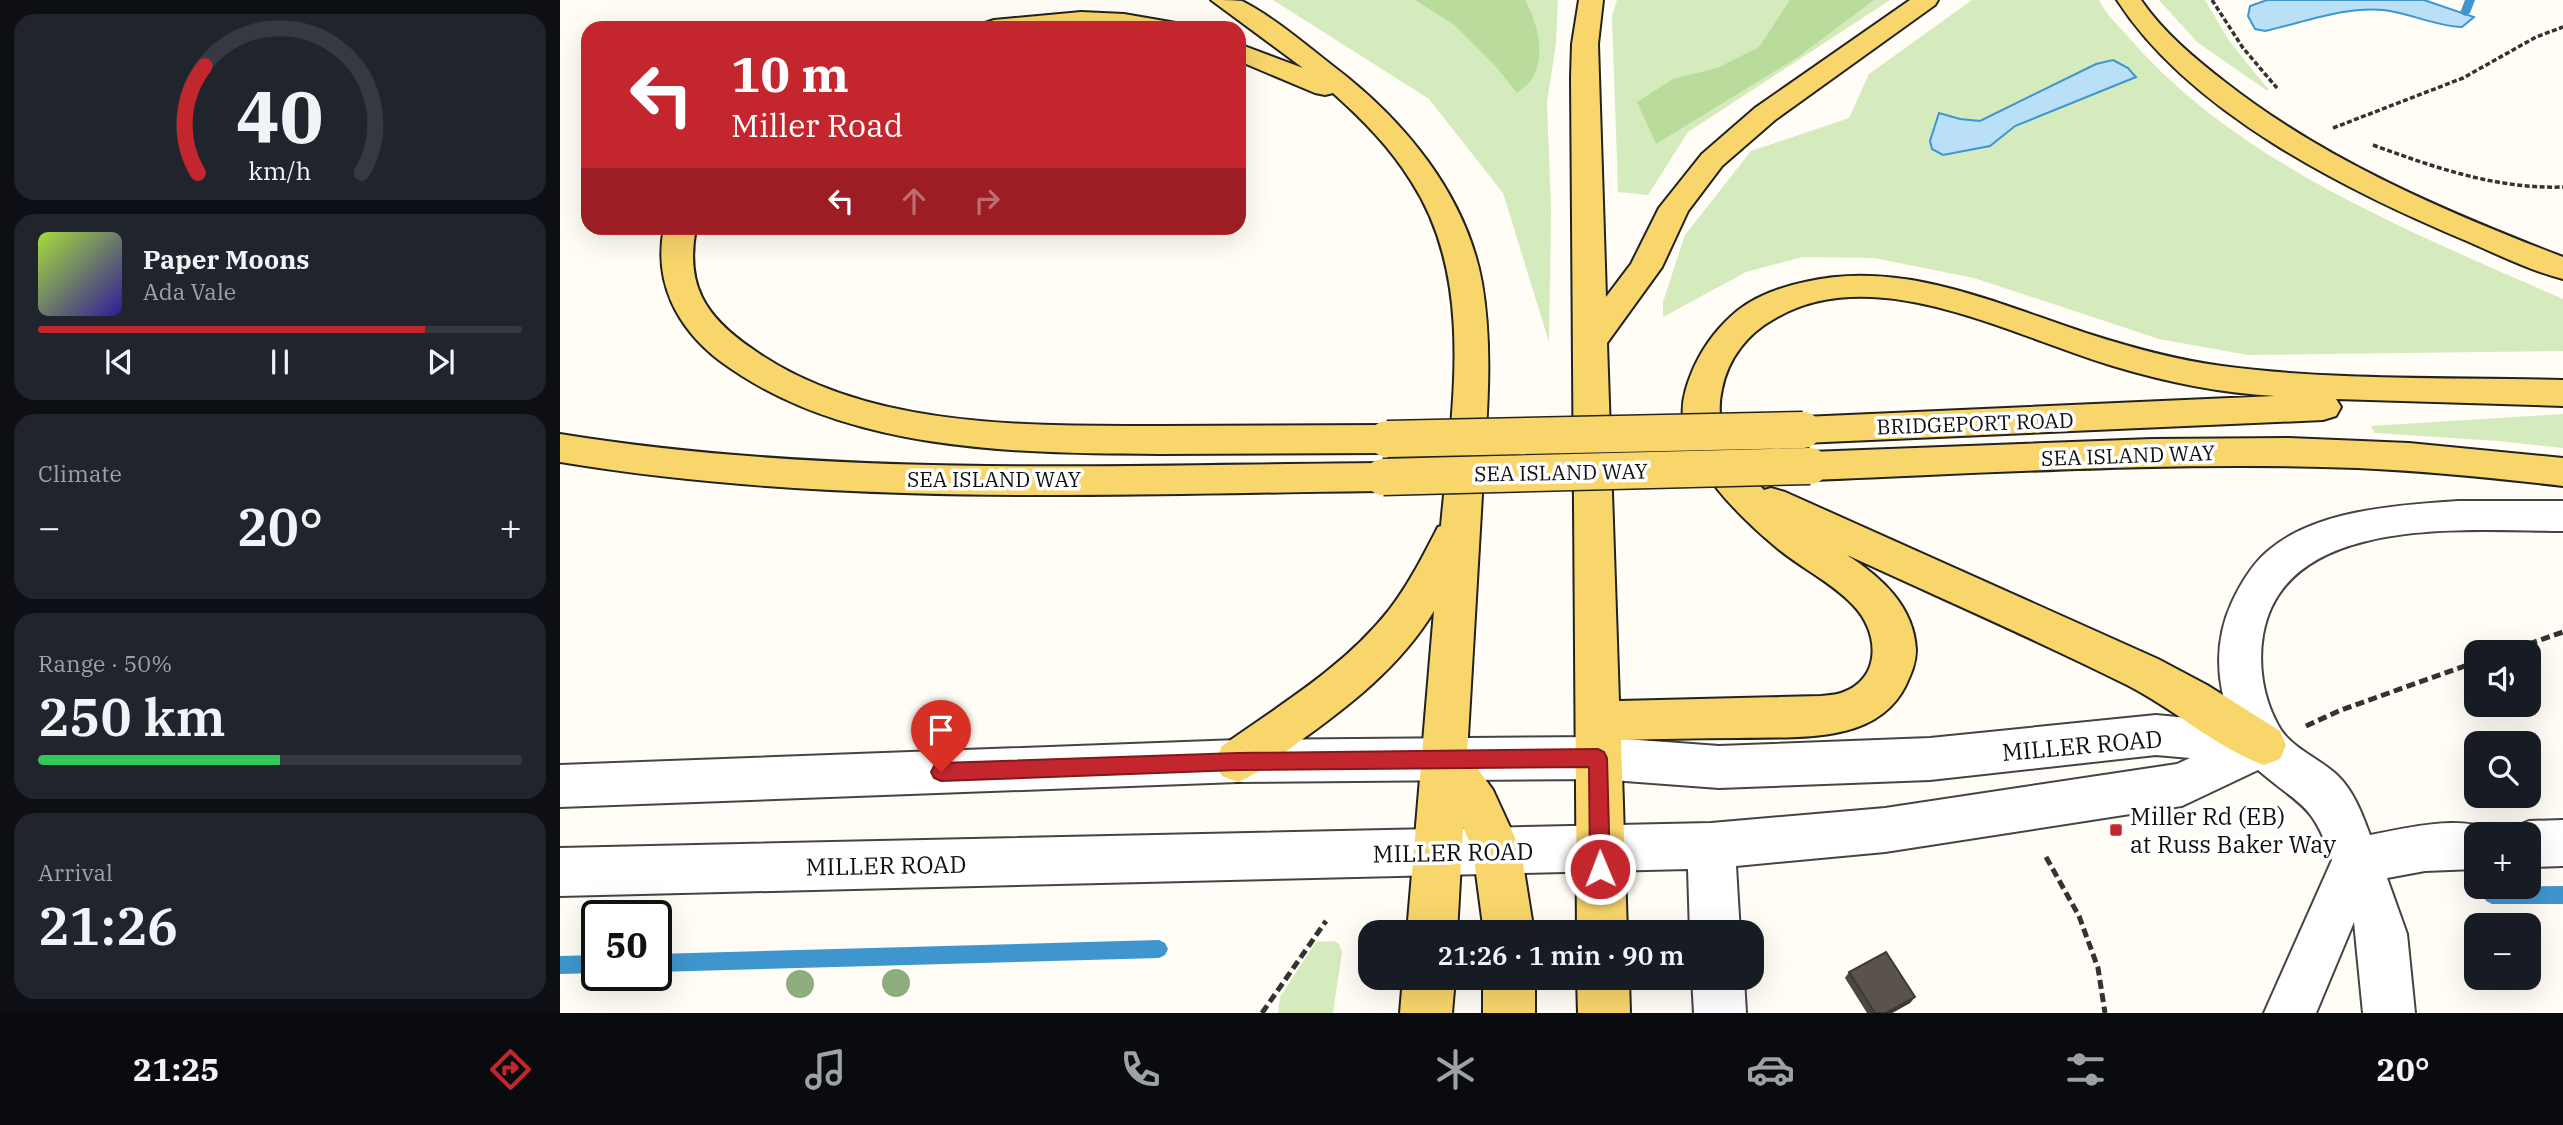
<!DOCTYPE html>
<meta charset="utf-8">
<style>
:root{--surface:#171b24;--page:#20242c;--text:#f1f3f6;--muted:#9ea1a6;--line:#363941;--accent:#c4262e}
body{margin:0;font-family:"IBM Plex Serif",serif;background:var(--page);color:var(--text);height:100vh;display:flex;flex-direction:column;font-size:26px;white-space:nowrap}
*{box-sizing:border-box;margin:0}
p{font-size:23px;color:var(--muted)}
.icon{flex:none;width:38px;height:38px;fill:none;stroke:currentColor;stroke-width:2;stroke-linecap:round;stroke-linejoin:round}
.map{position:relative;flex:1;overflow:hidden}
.panel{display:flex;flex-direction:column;gap:14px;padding:14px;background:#0d0f14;width:560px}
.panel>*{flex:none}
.banner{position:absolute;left:21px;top:21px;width:665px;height:214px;border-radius:21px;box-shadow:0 7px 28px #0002;background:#c4262e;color:#fff;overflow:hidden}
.fabs{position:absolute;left:1904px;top:640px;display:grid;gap:14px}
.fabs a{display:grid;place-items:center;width:77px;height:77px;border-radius:14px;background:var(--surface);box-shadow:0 7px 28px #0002;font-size:35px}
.speed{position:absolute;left:21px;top:900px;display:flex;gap:14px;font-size:35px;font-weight:700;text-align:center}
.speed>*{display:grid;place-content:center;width:91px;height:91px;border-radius:50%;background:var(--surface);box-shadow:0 7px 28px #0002;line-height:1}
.speed .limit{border:4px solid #111;border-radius:10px;background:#fff;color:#111}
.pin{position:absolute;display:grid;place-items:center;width:60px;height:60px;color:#fff;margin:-72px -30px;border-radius:50% 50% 50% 0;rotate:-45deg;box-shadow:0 0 7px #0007}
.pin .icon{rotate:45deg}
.me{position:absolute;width:77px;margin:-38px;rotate:359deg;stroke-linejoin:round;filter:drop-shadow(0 0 5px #0008)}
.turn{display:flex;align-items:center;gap:24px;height:147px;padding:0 35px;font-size:32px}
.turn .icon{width:91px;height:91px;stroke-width:2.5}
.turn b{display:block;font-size:49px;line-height:60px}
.lanes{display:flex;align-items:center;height:66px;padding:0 35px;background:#0003;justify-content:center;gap:35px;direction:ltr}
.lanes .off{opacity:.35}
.big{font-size:52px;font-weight:600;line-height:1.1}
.panel .tile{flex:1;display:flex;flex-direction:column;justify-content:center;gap:10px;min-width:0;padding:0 24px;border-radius:21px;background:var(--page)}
.panel .dial{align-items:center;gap:0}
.dial svg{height:182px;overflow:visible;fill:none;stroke:var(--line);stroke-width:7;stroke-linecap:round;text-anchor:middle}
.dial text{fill:var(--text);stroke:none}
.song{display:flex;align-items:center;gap:21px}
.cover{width:84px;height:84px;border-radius:10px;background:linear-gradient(135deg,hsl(80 70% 55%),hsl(250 70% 35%))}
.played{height:7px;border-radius:4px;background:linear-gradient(90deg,var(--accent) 80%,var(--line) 80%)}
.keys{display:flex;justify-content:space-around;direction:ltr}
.heat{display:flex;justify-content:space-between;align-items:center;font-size:38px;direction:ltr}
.charge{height:10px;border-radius:5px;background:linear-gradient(90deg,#34c759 50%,var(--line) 0)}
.trip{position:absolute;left:798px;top:920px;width:406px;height:70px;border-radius:21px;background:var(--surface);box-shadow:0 7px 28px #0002;font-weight:600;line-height:70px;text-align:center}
.menu{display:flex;height:112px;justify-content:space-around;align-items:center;background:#090b0e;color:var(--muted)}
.menu .icon{width:49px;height:49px}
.menu .active{color:var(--accent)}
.menu b{font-size:32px;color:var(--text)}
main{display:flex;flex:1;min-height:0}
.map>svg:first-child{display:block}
</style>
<main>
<section class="panel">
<div class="tile dial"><svg viewBox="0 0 100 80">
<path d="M14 69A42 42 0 1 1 86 69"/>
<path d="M14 69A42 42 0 0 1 17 22" stroke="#c4262e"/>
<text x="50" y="56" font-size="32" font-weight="700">40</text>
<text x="50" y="72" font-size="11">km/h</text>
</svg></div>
<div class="tile">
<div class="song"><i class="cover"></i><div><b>Paper Moons</b><p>Ada Vale</p></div></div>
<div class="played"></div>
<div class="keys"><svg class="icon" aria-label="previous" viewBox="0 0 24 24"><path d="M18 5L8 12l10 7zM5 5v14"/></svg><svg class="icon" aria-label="pause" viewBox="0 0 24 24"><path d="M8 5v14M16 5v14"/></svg><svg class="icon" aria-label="next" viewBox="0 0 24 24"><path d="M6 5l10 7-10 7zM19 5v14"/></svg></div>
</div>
<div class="tile"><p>Climate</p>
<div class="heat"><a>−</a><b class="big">20°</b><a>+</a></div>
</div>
<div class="tile"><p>Range · 50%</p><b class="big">250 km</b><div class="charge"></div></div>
<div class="tile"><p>Arrival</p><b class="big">21:26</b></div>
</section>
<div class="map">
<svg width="2003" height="1013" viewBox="0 0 2003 1013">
<rect width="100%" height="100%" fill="#fffdf5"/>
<path fill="#d5ebbd" d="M713 0H998L996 43 987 102 991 209 989 342 943 193 869 99Z
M1057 0H1330L1128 132 1088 195 1058 192 1052 16Z
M1412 0H1539C1546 15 1561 28 1572 41 1680 165 1856 234 2003 299V351L1688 355 1599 339 1414 278 1314 258 1243 257 1186 272 1103 317V302L1125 235 1191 151 1289 118 1309 74Z
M1599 0H1645L1670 42 1709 90H1706L1637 42Z
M2003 414V448L1938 441 1815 433 1811 426Z
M774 941 779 944 782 952 773 1013H718L720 997 756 942Z"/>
<path fill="#b9dc9c" d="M855 0H965C977 22 986 54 973 77 970 83 962 89 957 93L937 68 893 24Z
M1230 0H1314L1238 57 1096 144 1077 102 1113 79 1157 68 1199 47Z"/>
<path fill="#b9e0f7" stroke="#3f96cf" stroke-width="2" d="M1707 0H1864L1914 17 1902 27C1874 26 1851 13 1823 10 1785 6 1742 23 1705 31L1695 29 1688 16 1690 6Z
M1553 60 1568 68 1576 77 1455 126 1430 146 1383 155 1372 149 1370 141 1379 113 1400 119 1420 121 1536 64Z"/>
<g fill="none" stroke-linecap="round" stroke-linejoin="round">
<path fill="#3f96cf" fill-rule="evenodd" d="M1905 0H1915L1910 13 1905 16 1900 13Z
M2003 886V904H1932L1926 901 1923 895 1926 889 1929 887Z
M599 940 605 943 608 949 605 955 599 958 96 972V954Z
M37 955V973L0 974V956Z"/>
<g stroke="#444" stroke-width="4">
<path id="minor" d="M1898 501H2003V531C1911 531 1724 512 1703 635 1698 665 1703 697 1717 723 1729 748 1758 757 1777 775 1794 791 1802 814 1810 835 1849 828 1895 815 1933 830L1935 835H1916V869L1865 871 1827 878 1847 934 1855 1013H1803L1794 922 1756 1013H1704L1772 860C1752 802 1741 807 1698 770L1622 806 1325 852 1176 866 1180 933H1130L1128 869 0 896V848L1151 823 1325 808 1617 764 1630 758 1596 755 1370 780 1159 788 1038 779 678 782 0 807V765L678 740 1038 737 1159 746 1370 738 1596 715 1671 722C1656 682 1654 641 1672 602 1681 583 1692 564 1709 550 1756 510 1838 505 1898 501Z
M2003 820V866L1969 867V835H1949L1952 828 1969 821Z
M1132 978H1184L1186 1013H1134Z"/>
</g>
<g stroke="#222" stroke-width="4">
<path id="major" d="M651 0C660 0 674 0 682 1 712 16 746 45 773 66 843 119 906 194 922 283 934 353 926 425 922 495 917 581 912 667 907 754L933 790 961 851 974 933H924L913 851 903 827 897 933H847L874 611C840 667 789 706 736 744 717 758 700 773 678 782L662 776 655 761 662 746C720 705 784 667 829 610 849 584 863 556 878 527L881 526C891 414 917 282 851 181 830 147 803 120 773 93L765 95 755 93 679 61V44L743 68Z
M1019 0H1043L1038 44 1046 297 1071 264 1099 208 1142 154 1195 108 1350 0H1378L1375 5 1215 120 1162 166 1128 211 1102 267 1047 343 1059 701 1261 696C1267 695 1275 695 1281 693 1323 679 1319 631 1293 605 1271 582 1241 568 1217 548 1181 518 1127 466 1123 417 1121 399 1128 381 1135 365 1145 344 1159 326 1177 311 1196 296 1221 287 1245 282 1343 259 1437 304 1529 334 1573 348 1616 360 1662 366 1774 381 1890 377 2003 380V406L1776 399 1781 407 1776 416 1763 420 1243 443 1230 439 1225 430 1230 421 1243 417 1715 396C1660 393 1606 382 1553 366 1452 336 1314 259 1214 319 1187 334 1168 359 1162 389 1152 432 1176 461 1204 490L1211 488 1225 492 1598 659 1647 685 1720 731 1726 745 1720 759 1704 765C1657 748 1613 708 1567 685 1475 639 1380 598 1287 555 1321 577 1354 606 1356 650 1356 663 1351 674 1346 685 1316 746 1235 736 1178 738 1139 738 1100 739 1061 740L1067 933H1017L1011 77 1012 44Z
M1557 0H1581C1603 32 1634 58 1665 82 1766 161 1884 211 2003 257V279C1971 271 1939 255 1909 242 1787 191 1630 113 1557 0Z
M521 12 564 14 616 23 620 28H421L425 23 434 20Z
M104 228H136C125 285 145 316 191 348 303 429 466 426 600 426 675 426 751 425 827 425L840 429 845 439 840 449 827 453C751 453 675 454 599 454 452 453 283 452 160 361 117 328 93 282 104 228Z
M0 434C272 478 549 465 823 463L836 467 842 477 836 487 823 491C549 494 272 507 0 462Z
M1729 438 1849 443 2003 458V486C1934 478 1866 471 1797 468 1614 461 1432 473 1250 480L1237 476 1231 466 1237 456 1250 452 1592 439Z
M843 978H895L892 1013H840Z
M923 978H975V1013H923Z
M1017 978H1069L1070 1013H1018Z"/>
</g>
<path stroke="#333" stroke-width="3.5" stroke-dasharray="5 2.5" stroke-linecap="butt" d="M1652 0 1683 48 1717 88
M1773 128 1903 78 1976 37 2003 27
M1813 145C1876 168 1936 189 2003 187"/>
<path stroke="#333" stroke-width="5" stroke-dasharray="9 4.5" stroke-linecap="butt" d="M1943 653 2003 632
M1746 726 1781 710 1916 662
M1486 857 1519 916 1538 968 1545 1013
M702 1013 766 921"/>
<use href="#minor" fill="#fff" fill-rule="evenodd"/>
<use href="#major" fill="#f9d66b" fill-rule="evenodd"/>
<g stroke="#222" stroke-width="39" stroke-linecap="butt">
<path id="major-bridge" d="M827 439 1243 430
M823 477 1250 466"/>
</g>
<use href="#major-bridge" stroke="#f9d66b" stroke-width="36"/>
</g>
<g fill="#8dad7f">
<circle cx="336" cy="983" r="14"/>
<circle cx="240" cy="984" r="14"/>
</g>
<path fill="#4d4742" d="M1289 972 1355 997 1350 1003 1332 1013H1307L1285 978Z"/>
<path fill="#3f3936" d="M1355 997 1350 1003 1332 1013H1326Z"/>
<path fill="#5a524d" stroke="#3f3936" stroke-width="2" d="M1326 952 1355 997 1326 1013H1315L1289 972Z"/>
<path fill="#c4262e" stroke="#7f191e" stroke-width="2" d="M1038 749 1044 752 1047 758 1050 869 1047 876 1040 879 1033 876 1030 869 1029 767 678 770 381 781 374 778 371 772 374 766 381 763 678 753Z"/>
<rect fill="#c4262e" stroke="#fff" stroke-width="2.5" x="1549" y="823" width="14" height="14" rx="3.5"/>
<g text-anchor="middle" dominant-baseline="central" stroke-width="7" stroke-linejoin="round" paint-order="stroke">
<g font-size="21" fill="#111" stroke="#fff">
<text transform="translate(1415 423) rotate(-2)">BRIDGEPORT ROAD</text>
<text transform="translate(1568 455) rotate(-2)">SEA ISLAND WAY</text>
<text transform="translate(1001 472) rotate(-1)">SEA ISLAND WAY</text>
<text x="434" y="479">SEA ISLAND WAY</text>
</g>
<g font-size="24" fill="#111" stroke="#fff">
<text transform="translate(1522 745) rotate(-5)">MILLER ROAD</text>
<text transform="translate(893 852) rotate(-1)">MILLER ROAD</text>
<text transform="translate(326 865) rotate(-1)">MILLER ROAD</text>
</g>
<g font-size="24" fill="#111" stroke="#fff" text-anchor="start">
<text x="1570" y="816">Miller Rd (EB)<tspan x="1570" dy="28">at Russ Baker Way</tspan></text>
</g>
</g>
</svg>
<div class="fabs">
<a><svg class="icon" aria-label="sound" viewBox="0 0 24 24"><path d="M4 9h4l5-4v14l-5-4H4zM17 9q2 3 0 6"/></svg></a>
<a><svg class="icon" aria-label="search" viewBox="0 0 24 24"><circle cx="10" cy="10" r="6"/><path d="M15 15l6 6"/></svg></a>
<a>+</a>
<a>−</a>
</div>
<div class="speed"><div class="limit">50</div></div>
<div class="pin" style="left:381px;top:772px;background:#d93025"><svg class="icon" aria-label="arrive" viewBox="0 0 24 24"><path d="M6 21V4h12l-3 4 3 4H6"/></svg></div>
<svg class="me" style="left:1040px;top:869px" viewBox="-20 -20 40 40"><circle r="17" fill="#c4262e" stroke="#fff" stroke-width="3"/><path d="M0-11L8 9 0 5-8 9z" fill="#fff"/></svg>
<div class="trip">21:26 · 1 min · 90 m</div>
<div class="banner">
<div class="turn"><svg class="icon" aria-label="left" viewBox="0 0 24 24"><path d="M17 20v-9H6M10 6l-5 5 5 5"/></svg><div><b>10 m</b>Miller Road</div></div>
<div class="lanes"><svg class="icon" aria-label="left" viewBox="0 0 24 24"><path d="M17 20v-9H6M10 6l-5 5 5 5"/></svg><svg class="icon off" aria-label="ahead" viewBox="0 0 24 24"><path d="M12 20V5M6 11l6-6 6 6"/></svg><svg class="icon off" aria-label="right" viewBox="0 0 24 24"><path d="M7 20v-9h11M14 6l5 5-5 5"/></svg></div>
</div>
</div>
</main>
<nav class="menu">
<b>21:25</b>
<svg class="icon active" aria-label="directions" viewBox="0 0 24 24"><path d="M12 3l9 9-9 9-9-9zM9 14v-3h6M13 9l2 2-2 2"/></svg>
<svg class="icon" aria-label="music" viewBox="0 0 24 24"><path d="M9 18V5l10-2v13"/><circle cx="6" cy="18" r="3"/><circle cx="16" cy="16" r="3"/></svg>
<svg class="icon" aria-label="phone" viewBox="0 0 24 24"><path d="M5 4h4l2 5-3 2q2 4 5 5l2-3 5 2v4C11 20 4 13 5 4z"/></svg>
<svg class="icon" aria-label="climate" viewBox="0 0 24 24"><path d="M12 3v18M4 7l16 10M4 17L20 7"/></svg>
<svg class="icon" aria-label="car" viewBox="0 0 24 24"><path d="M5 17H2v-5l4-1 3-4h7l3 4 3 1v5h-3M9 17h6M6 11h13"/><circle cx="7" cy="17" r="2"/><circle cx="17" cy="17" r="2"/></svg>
<svg class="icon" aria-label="filters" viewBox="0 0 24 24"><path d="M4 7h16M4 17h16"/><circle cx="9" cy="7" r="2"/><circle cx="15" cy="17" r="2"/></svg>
<b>20°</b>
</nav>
